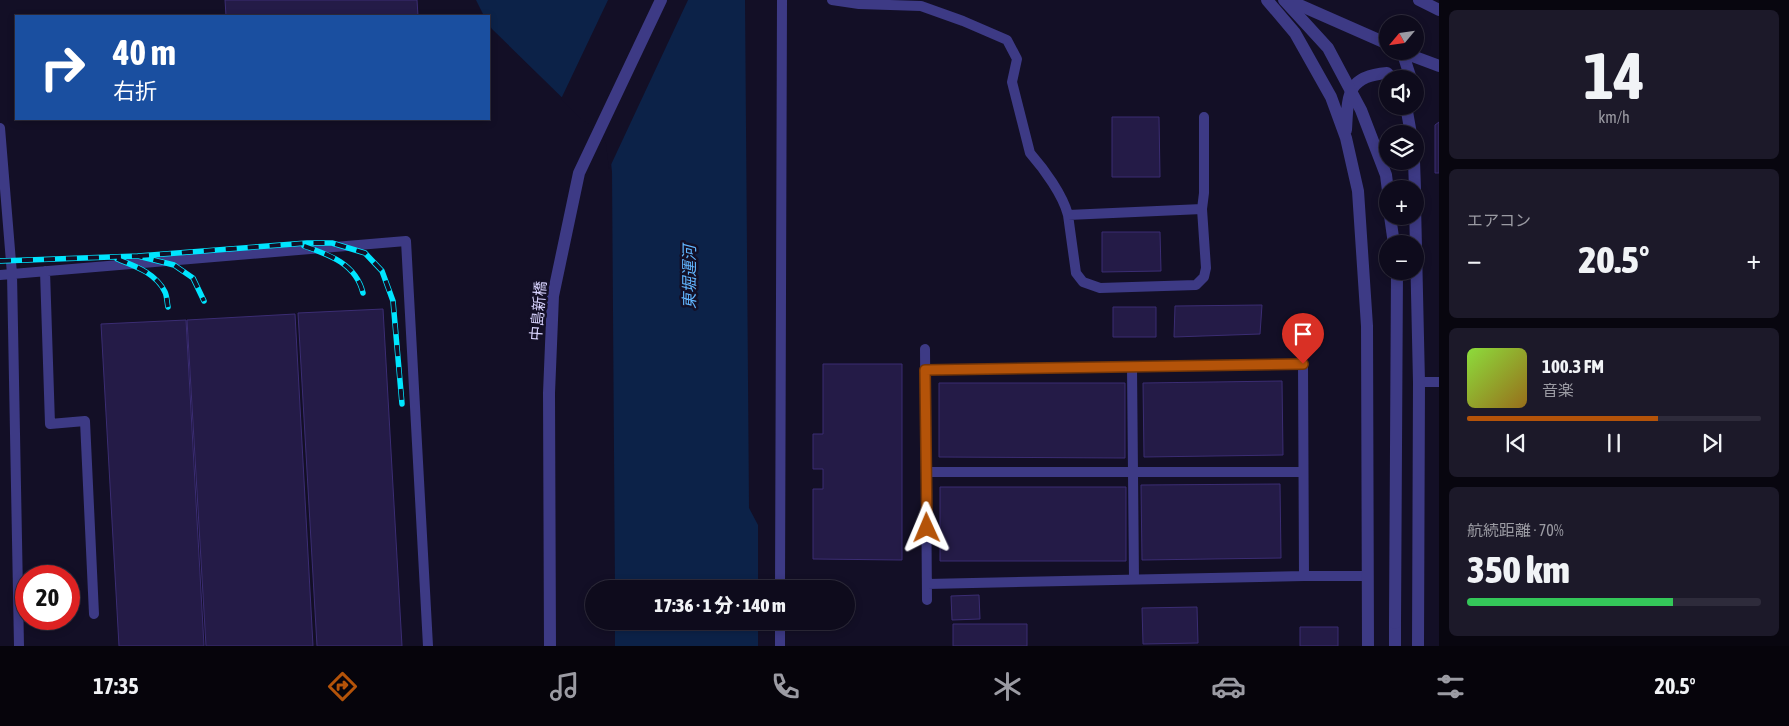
<!DOCTYPE html>
<html lang="ja">
<meta charset="utf-8">
<style>
:root{--surface:#0e0b1c;--page:#1c1929;--text:#f1f3f6;--muted:#9b9ba3;--line:#2e2b3b;--accent:#b45309}
body{margin:0;font-family:"Asap Condensed","Noto Sans JP",sans-serif;background:var(--page);color:var(--text);height:100vh;display:flex;flex-direction:column;font-size:19px;white-space:nowrap}
*{box-sizing:border-box;margin:0}
p{font-size:16px;color:var(--muted)}
.icon{flex:none;width:28px;height:28px;fill:none;stroke:currentColor;stroke-width:2;stroke-linecap:round;stroke-linejoin:round}
.map{position:relative;flex:1;overflow:hidden}
.details{display:flex;flex-direction:column;gap:10px;padding:10px;background:#08060f;width:350px}
.details>*{flex:none}
.hud{position:absolute;left:15px;top:15px;width:475px;height:105px;border-radius:0px;box-shadow:0 2px 8px #0003,0 0 0 1px var(--line);background:#1a4fa0;color:#fff;overflow:hidden}
.needle{width:32px;rotate:241deg}
.fabs{position:absolute;left:1379px;top:15px;display:grid;gap:10px}
.fabs a{display:grid;place-items:center;width:45px;height:45px;border-radius:50%;background:var(--surface);box-shadow:0 2px 8px #0003,0 0 0 1px var(--line);font-size:25px}
.speed{position:absolute;left:15px;top:565px;display:flex;gap:10px;font-size:25px;font-weight:700;text-align:center}
.speed>*{display:grid;place-content:center;width:65px;height:65px;border-radius:50%;background:var(--surface);box-shadow:0 2px 8px #0003,0 0 0 1px var(--line);line-height:1}
.speed .limit{border:8px solid #d22;background:#fff;color:#111}
.pin{position:absolute;display:grid;place-items:center;width:42px;height:42px;color:#fff;margin:-51px -21px;border-radius:50% 50% 50% 0;rotate:-45deg;box-shadow:0 0 5px #0007}
.pin .icon{rotate:45deg}
.me{position:absolute;width:55px;margin:-28px;rotate:359deg;stroke-linejoin:round;filter:drop-shadow(0 0 4px #0008)}
.turn{display:flex;align-items:center;gap:18px;height:105px;padding:0 15px;font-size:22px}
.turn .icon{width:65px;height:65px;stroke-width:2.5}
.turn b{display:block;font-size:35px;line-height:42px}
.big{font-size:38px;font-weight:800;line-height:1.1}
.details .tile{flex:1;display:flex;flex-direction:column;justify-content:center;gap:8px;min-width:0;padding:0 18px;border-radius:8px;background:var(--page)}
.details .dial{align-items:center;gap:0}
.dial b{font-size:65px;line-height:1}
.song{display:flex;align-items:center;gap:15px}
.cover{width:60px;height:60px;border-radius:8px;background:linear-gradient(135deg,hsl(90 70% 55%),hsl(40 70% 35%))}
.played{height:5px;border-radius:2px;background:linear-gradient(90deg,var(--accent) 65%,var(--line) 65%)}
.keys{display:flex;justify-content:space-around;direction:ltr}
.heat{display:flex;justify-content:space-between;align-items:center;font-size:28px;direction:ltr}
.charge{height:8px;border-radius:4px;background:linear-gradient(90deg,#34c759 70%,var(--line) 0)}
.trip{position:absolute;left:585px;top:580px;width:270px;height:50px;border-radius:25px;background:var(--surface);box-shadow:0 2px 8px #0003,0 0 0 1px var(--line);font-weight:800;line-height:50px;text-align:center}
.tabs{display:flex;height:80px;justify-content:space-around;align-items:center;background:#06040b;color:var(--muted)}
.tabs .icon{width:35px;height:35px}
.tabs .active{color:var(--accent)}
.tabs b{font-size:22px;color:var(--text)}
main{display:flex;flex:1;min-height:0}
.map>svg:first-child{display:block}
</style>
<main>
<div class="map">
<svg width="1439" height="646" viewBox="0 0 1439 646">
<rect width="100%" height="100%" fill="#130f26"/>
<path fill="#0c2248" d="M476 0H745L749 508 758 525V589H615L612 172 609 143 604 131 582 117 492 29 489 24V16H484Z
M615 621H758V646H615Z"/>
<path fill="#130f26" d="M608 0H688L609 169 606 144 602 133 581 119 561 99Z"/>
<path fill="#241b47" stroke="#3b2d73" d="M225 0H417L418 16H226Z
M1112 117H1159L1160 177H1112Z
M1439 122V173H1435V125Z
M1102 232H1160L1161 271 1102 272Z
M1262 305 1260 334 1174 337 1175 306Z
M1113 307H1156V337H1113Z
M383 309 402 646H317L298 313Z
M295 314 313 646H206L187 320Z
M186 320 204 646H119L101 324Z
M823 364H902V560L813 559V489H823V469H813V434H823Z
M1282 381 1283 455 1144 457 1143 383Z
M939 383H1125V458L939 457Z
M1280 484 1281 558 1142 560 1141 485Z
M940 487H1126V561H940Z
M979 595 980 619 952 620 951 596Z
M1197 607 1198 643 1143 644 1142 608Z
M953 624H1027V646H953Z
M1300 627H1338V646H1300Z"/>
<g fill="none" stroke-linecap="round" stroke-linejoin="round">
<path stroke="#3d3a85" stroke-width="10" d="M832 0 859 4 921 6 963 21 1007 40 1017 59 1012 82 1030 153C1044 169 1063 195 1068 215
M0 128 12 274 19 646
M1202 209 1068 215 1076 273 1083 282 1100 288 1196 285 1204 277 1206 268 1202 209 1204 193V117
M45 271 50 424 85 421 94 614
M0 275 406 241 428 646
M925 349 927 600
M1132 367 1134 579
M925 370 1303 364 1304 576 927 584
M1419 382H1439
M926 472H1303
M1304 576H1368
M780 589 782 0
M780 646V621"/>
<path stroke="#3d3a85" stroke-width="12" d="M1267 0 1295 33 1331 97 1346 138 1358 191 1367 326 1368 646
M1288 0 1388 44
M1419 0 1439 10
M1399 51 1439 66
M1403 54 1411 79
M1406 106 1411 134
M1346 130C1348 96 1346 76 1387 73L1393 79
M1414 161 1415 189
M1415 204 1419 382 1418 646
M1395 623V646"/>
<path stroke="#3d3a85" stroke-width="12" d="M1390 216 1394 244
M1395 623 1397 271
M550 646 549 393 553 296 579 173 661 0"/>
<g stroke="#00e5ff" stroke-width="5.5">
<path id="rail" d="M304 246C330 255 356 264 363 293
M138 256 307 243H332L365 253 382 271 393 301 402 404
M117 259C135 266 156 273 165 292 167 296 167 303 168 307
M0 261 138 256 174 265 193 278 204 301"/>
</g>
<use href="#rail" stroke="#130f26" stroke-width="4" stroke-dasharray="11" stroke-linecap="butt"/>
<path stroke="#3d3a85" stroke-width="12" d="M1284 0 1328 48 1361 110 1386 175 1388 191"/>
</g>
<g fill="none" stroke-linecap="round" stroke-linejoin="round">
<g stroke="#753606" stroke-width="12">
<path id="route" d="M927 528 925 370 1303 364"/>
</g>
<use href="#route" stroke="#b45309" stroke-width="9"/>
</g>
<g text-anchor="middle" dominant-baseline="central" stroke-width="5" stroke-linejoin="round" paint-order="stroke">
<g font-size="15" fill="#d9d4ff" stroke="#130f26">
<text transform="translate(538 311) rotate(-85)">中島新橋</text>
</g>
<g font-size="16" font-style="italic" fill="#62b6ff" stroke="#130f26">
<text transform="translate(689 277) rotate(-90)">東堀運河</text>
</g>
</g>
</svg>
<div class="fabs">
<a><svg class="needle" viewBox="-14 -14 28 28"><path d="M0-13l5 13h-10z" fill="#e53935"/><path d="M0 13l5-13h-10z" fill="#9b9ba3"/></svg></a>
<a><svg class="icon" aria-label="sound" viewBox="0 0 24 24"><path d="M4 9h4l5-4v14l-5-4H4zM17 9q2 3 0 6"/></svg></a>
<a><svg class="icon" aria-label="layers" viewBox="0 0 24 24"><path d="M12 4l9 5-9 5-9-5zM3 14l9 5 9-5"/></svg></a>
<a>+</a>
<a>−</a>
</div>
<div class="speed"><div class="limit">20</div></div>
<div class="pin" style="left:1303px;top:364px;background:#d93025"><svg class="icon" aria-label="arrive" viewBox="0 0 24 24"><path d="M6 21V4h12l-3 4 3 4H6"/></svg></div>
<svg class="me" style="left:927px;top:528px" viewBox="-20 -20 40 40"><path d="M0-17L14 15 0 8-14 15z" fill="#b45309" stroke="#fff" stroke-width="4"/></svg>
<div class="trip">17:36 · 1 分 · 140 m</div>
<div class="hud">
<div class="turn"><svg class="icon" aria-label="right" viewBox="0 0 24 24"><path d="M7 20v-9h11M14 6l5 5-5 5"/></svg><div><b>40 m</b>右折</div></div>
</div>
</div>
<section class="details">
<div class="tile dial"><b>14</b><p>km/h</p></div>
<div class="tile"><p>エアコン</p>
<div class="heat"><a>−</a><b class="big">20.5°</b><a>+</a></div>
</div>
<div class="tile">
<div class="song"><i class="cover"></i><div><b>100.3 FM</b><p>音楽</p></div></div>
<div class="played"></div>
<div class="keys"><svg class="icon" aria-label="previous" viewBox="0 0 24 24"><path d="M18 5L8 12l10 7zM5 5v14"/></svg><svg class="icon" aria-label="pause" viewBox="0 0 24 24"><path d="M8 5v14M16 5v14"/></svg><svg class="icon" aria-label="next" viewBox="0 0 24 24"><path d="M6 5l10 7-10 7zM19 5v14"/></svg></div>
</div>
<div class="tile"><p>航続距離 · 70%</p><b class="big">350 km</b><div class="charge"></div></div>
</section>
</main>
<nav class="tabs">
<b>17:35</b>
<svg class="icon active" aria-label="directions" viewBox="0 0 24 24"><path d="M12 3l9 9-9 9-9-9zM9 14v-3h6M13 9l2 2-2 2"/></svg>
<svg class="icon" aria-label="music" viewBox="0 0 24 24"><path d="M9 18V5l10-2v13"/><circle cx="6" cy="18" r="3"/><circle cx="16" cy="16" r="3"/></svg>
<svg class="icon" aria-label="phone" viewBox="0 0 24 24"><path d="M5 4h4l2 5-3 2q2 4 5 5l2-3 5 2v4C11 20 4 13 5 4z"/></svg>
<svg class="icon" aria-label="climate" viewBox="0 0 24 24"><path d="M12 3v18M4 7l16 10M4 17L20 7"/></svg>
<svg class="icon" aria-label="car" viewBox="0 0 24 24"><path d="M5 17H2v-5l4-1 3-4h7l3 4 3 1v5h-3M9 17h6M6 11h13"/><circle cx="7" cy="17" r="2"/><circle cx="17" cy="17" r="2"/></svg>
<svg class="icon" aria-label="filters" viewBox="0 0 24 24"><path d="M4 7h16M4 17h16"/><circle cx="9" cy="7" r="2"/><circle cx="15" cy="17" r="2"/></svg>
<b>20.5°</b>
</nav>
